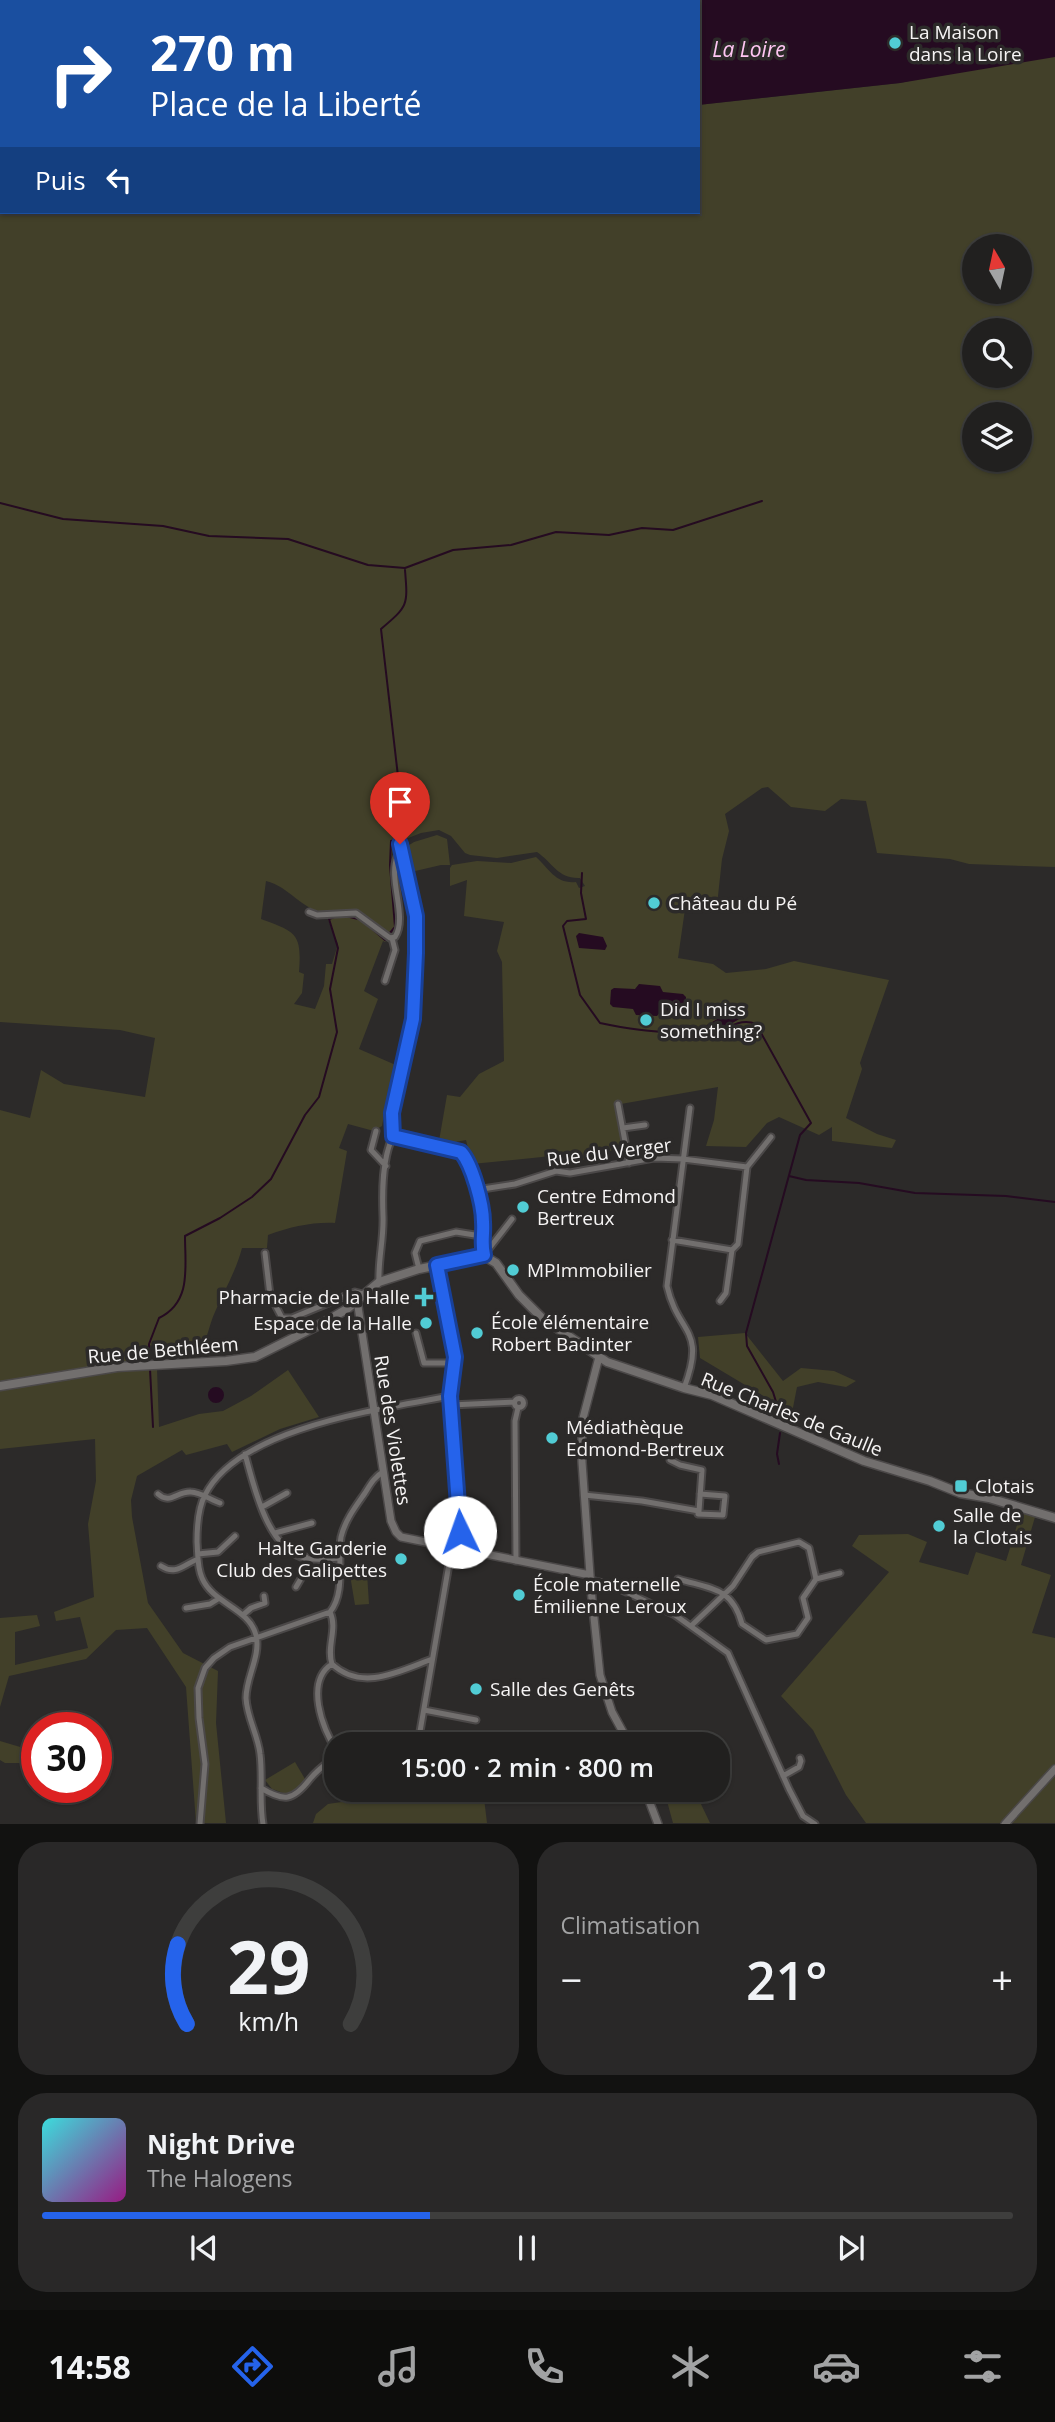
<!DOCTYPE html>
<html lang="fr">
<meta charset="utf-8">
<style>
:root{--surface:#21201f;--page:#292828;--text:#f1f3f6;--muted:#a2a3a4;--line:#3e3e3d;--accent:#2563eb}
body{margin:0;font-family:"Open Sans",sans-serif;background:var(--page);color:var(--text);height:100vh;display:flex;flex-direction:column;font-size:26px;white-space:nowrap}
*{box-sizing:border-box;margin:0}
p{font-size:23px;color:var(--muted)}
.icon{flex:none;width:38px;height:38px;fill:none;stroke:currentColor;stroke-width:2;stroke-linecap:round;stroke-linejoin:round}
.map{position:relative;height:1824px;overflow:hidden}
.drawer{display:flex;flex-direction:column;gap:18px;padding:18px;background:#121211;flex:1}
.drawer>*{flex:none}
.banner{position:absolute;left:0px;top:0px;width:700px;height:214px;box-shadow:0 2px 5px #0004,0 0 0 2px var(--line);background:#1a4fa0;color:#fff;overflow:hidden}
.needle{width:46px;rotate:351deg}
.buttons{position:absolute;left:962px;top:234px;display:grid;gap:14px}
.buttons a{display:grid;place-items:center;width:70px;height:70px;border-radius:50%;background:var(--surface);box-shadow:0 2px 5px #0004,0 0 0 2px var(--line);font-size:35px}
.speed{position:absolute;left:21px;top:1712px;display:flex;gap:14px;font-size:35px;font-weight:700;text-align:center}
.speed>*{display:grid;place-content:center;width:91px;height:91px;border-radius:50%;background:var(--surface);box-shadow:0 2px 5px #0004,0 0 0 2px var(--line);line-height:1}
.speed .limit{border:10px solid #d22;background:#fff;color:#111}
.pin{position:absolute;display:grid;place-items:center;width:60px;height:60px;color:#fff;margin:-72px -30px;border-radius:50% 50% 50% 0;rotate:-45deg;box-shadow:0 0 7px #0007}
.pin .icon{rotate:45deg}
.me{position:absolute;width:77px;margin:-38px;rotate:357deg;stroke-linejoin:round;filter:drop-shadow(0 0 5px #0008)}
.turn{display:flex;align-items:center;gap:24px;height:147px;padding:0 35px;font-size:32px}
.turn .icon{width:91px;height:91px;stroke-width:2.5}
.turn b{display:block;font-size:49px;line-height:60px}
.then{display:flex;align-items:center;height:66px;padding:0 35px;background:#0003;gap:14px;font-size:26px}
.big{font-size:52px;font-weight:600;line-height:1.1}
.drawer .tile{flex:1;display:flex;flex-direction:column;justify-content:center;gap:10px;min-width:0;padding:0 24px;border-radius:28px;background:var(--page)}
.drawer .dial{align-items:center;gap:0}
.dial svg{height:182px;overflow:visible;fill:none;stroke:var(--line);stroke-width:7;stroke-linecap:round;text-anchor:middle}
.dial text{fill:var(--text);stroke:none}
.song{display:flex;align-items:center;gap:21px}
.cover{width:84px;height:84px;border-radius:10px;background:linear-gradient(135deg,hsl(180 70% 55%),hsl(310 70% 35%))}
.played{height:7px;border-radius:4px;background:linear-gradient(90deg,var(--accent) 40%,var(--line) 40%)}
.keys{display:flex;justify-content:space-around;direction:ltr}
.heat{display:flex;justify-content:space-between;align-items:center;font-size:38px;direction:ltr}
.drawer .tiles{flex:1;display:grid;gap:18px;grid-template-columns:1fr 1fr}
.tile:last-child{grid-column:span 2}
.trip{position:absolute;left:324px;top:1732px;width:406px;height:70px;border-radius:28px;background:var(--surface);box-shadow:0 2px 5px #0004,0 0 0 2px var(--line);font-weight:600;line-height:70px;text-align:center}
.menu{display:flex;height:112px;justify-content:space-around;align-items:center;background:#0d0d0c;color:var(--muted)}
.menu .icon{width:49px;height:49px}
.menu .active{color:var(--accent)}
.menu b{font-size:32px;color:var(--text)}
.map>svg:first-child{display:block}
</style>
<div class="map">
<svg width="1055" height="1824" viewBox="0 0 1055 1824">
<rect width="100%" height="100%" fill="#2c2a29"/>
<path fill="#424029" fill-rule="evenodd" d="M1055 49V867L969 864 950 859 877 853 866 801 841 799 825 811 791 807 768 787 762 788 725 814 729 831 722 859 717 905 686 902 678 958 713 964 726 973 766 969 794 961 889 980 860 1063 862 1069 846 1118 877 1134 896 1140 892 1148 832 1141V1127L819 1135 779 1117 767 1123 746 1147 706 1146 714 1120 718 1087 615 1105 622 1147 574 1163 571 1152 542 1157 472 1164 466 1140 450 1143 439 1141 447 1095 460 1097 479 1074 504 1061 502 962 497 951 504 922 464 916 467 880 450 886V868L452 865 477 861 511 863 536 857C550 870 556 884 576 882L579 888 585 886 580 878C558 879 553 863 537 852L497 858 470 855 465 853 451 836 439 830 421 833 393 844 391 865 396 927 385 942 383 941 364 991 378 999 359 1049 398 1066 393 1088 389 1087 382 1126 374 1131 348 1124 339 1148 347 1151 335 1223C312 1222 290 1227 268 1235L267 1248H242C236 1271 224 1291 215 1312 209 1325 208 1338 200 1350L173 1351 149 1345 148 1358 157 1369 159 1427 199 1414 223 1411 251 1396 288 1370 319 1417 280 1429 232 1452 227 1444 186 1455 182 1450 137 1476 131 1500 132 1517 148 1603 183 1653 218 1671 216 1723 226 1823H196L186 1687 147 1628 116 1630 86 1659 9 1676 0 1707V1618L37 1615 40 1626 15 1632V1665L88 1648 80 1617 56 1621 54 1612 94 1597 88 1524 96 1481 95 1439 0 1449V1110L30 1118 41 1070 64 1084 145 1097 155 1038 120 1030 0 1022V199H2V212H698V105L900 83ZM975 247H1020V292H975ZM975 331H1020V376H975ZM975 415H1020V460H975ZM266 881C289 886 302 911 325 912L338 944 332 964H326L324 986 315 1009 294 1004 302 993 304 974 299 972C302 933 296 932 261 919Z
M437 835 447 839 450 865H441L411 872 406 847 414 842Z
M745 1333 783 1381 801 1368 834 1371 856 1381 846 1387 818 1382 797 1387 791 1418 779 1414 777 1404 700 1358 698 1337Z
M1021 1512 1035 1517 1021 1565 1051 1575 1032 1633 1055 1638V1823H866L846 1795 813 1730 781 1696 889 1572 852 1546 859 1535 908 1534 927 1542 919 1562 968 1575 976 1552 1006 1561Z
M367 1573 369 1604 355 1605 350 1575Z
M0 1741 37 1752V1763H5L0 1760Z
M295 1762 305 1779 296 1790 286 1794 272 1789 265 1780Z
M423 1790H483L487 1823H313L316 1814 328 1804Z
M670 1790H701L700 1802 710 1823H673L667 1801 672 1799Z"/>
<path fill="#250b21" d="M0 0H1055V57L900 83 698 105V2H2L0 199Z
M579 933 603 937 607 946 605 950 579 948 576 936Z
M639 984 660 986 663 992 683 994 686 997 685 1010 681 1013 661 1011 657 1016 636 1015 633 1009 613 1007 610 1004 611 990 614 988 635 989Z
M737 1008 743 1017 711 1035 705 1026Z
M208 1395a8 8 0 1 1 16 0a8 8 0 1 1-16 0Z"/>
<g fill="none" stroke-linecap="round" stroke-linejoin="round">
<path stroke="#250b21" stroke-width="2" d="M0 503 63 519 163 526 209 536 288 539 368 565 405 568 453 550 511 545 556 532 609 535 642 528 673 530 762 501
M402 839 405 837 381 629C408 606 408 606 405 570
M582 873 581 893 586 919 567 921 563 926 580 995 600 1023C633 1030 672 1036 704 1029L708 1030
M346 916 362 920 385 940
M389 934 395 927 390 865 391 841 396 840
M713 1033 716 1034C729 1027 741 1018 756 1024L811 1123 800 1135 746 1333 747 1346 773 1392 781 1418
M789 1176 806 1180 859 1183 915 1193 1006 1196 1055 1202
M149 1359V1344L159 1318C192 1302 185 1267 185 1236L220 1218 252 1197 271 1179 305 1115 319 1097 337 1032 330 989 338 948 329 919 337 916
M150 1369 153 1427
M779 1464 777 1454 780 1433"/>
<g stroke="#4b4848" stroke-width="9">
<path id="minor" d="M309 912 317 915 356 913 390 938 395 937C408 917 388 880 397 857L401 855
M385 981 395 950 392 938
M618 1104 629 1163
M623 1128 645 1125
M376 1131 371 1150 386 1166
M393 1136 392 1113 413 1019 416 953 417 916 400 844
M393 1136 452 1148 461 1151 465 1156 482 1211 481 1243 484 1256
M476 1190 515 1184 556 1171 570 1173 654 1158 683 1159 747 1167
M672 1240 732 1250 738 1244 747 1167 771 1137
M265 1253 270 1295 282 1318H292L355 1292 363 1294
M484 1255 512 1219
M419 1269 415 1253 420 1241 456 1232 481 1236
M379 1282C378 1260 384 1238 383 1216 382 1191 382 1159 393 1136
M720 1301 726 1293 732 1250
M416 1333 424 1363H455
M684 1388C707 1328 678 1335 667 1286L690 1108
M514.5 1403a4.5 4.5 0 1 1 9 0a4.5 4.5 0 1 1-9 0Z
M451 1405 514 1402
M245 1454C254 1486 266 1544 301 1557 312 1561 328 1559 340 1558
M158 1494C170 1505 177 1491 191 1492 200 1492 211 1500 220 1503
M584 1495 642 1501 699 1511 702 1470 680 1465 670 1460
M262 1507 287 1493
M699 1511 698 1514 723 1515 725 1496 700 1494
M275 1533 312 1523
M198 1554 218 1552 235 1536
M516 1561 515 1421 518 1408
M161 1566C176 1576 184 1564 198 1559
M678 1579C711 1589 732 1587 742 1624L766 1640 797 1634 808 1618 803 1598 816 1579 809 1548 799 1542 758 1552 752 1557 733 1586 692 1625
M816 1579 840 1573
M590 1580 611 1585 675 1615 728 1653 789 1789 803 1816 815 1824
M296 1587 306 1570V1557
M186 1608 210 1604 218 1599
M330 1612C338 1629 326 1647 332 1664 305 1681 322 1729 336 1749
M243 1615 251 1608 265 1603 264 1596
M332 1664C362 1692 400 1671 432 1659
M424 1710 476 1720
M418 1743 449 1564C452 1555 459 1551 460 1541L450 1389 455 1357 437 1265
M359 1745 392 1739 430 1745
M783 1776 799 1767 801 1761 800 1758
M261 1788C284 1802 293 1801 310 1779 317 1770 327 1763 336 1756
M200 1824 205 1764 199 1718 198 1688 205 1668 214 1658 230 1647 330 1612C346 1592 337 1561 341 1537 345 1520 356 1506 365 1493 370 1485 374 1477 383 1472
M263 1824C259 1801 263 1777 260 1754 258 1735 247 1718 246 1698 246 1677 261 1656 256 1635 249 1608 213 1604 202 1578 197 1567 198 1554 197 1542 197 1526 198 1508 205 1495 239 1427 382 1409 450 1396"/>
</g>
<g stroke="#4b4848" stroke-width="10">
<path id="tertiary" d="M357 1300 391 1521 396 1532 401 1537 590 1575
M599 1357 582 1422V1462L591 1589 600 1675 612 1712 630 1745
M645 1790 658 1824
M1005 1824 1055 1769"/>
</g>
<g stroke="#4b4848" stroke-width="11">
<path id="secondary" d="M0 1386 117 1367 226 1361 255 1357 323 1323 347 1309 379 1282 419 1269 484 1256 496 1263 519 1295 542 1318 607 1362 684 1388 712 1395 864 1461 930 1481 960 1493 989 1498 1055 1518"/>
</g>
<use href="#minor" stroke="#726f6e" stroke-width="5"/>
<use href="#tertiary" stroke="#726f6e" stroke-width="7"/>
<use href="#secondary" stroke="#726f6e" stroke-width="8"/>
</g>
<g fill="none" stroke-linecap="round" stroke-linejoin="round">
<g stroke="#184099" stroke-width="18">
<path id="route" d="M400 844 416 916V953L413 1019 392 1113 393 1136 461 1152C472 1164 483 1204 483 1222 484 1234 481 1243 484 1255L437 1265 455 1357 450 1396 460 1532"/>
</g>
<use href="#route" stroke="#2563eb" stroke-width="12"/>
</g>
<g fill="#51ccd4" stroke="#2c2a29" stroke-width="2.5">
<circle cx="895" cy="43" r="7"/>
<circle cx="654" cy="903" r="7"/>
<circle cx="646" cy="1020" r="7"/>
<circle cx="523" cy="1207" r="7"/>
<circle cx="513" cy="1270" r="7"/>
<path d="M420.5 1286.5h7v7h7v7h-7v7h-7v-7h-7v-7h7z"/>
<circle cx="426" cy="1323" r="7"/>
<circle cx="477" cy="1333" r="7"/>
<circle cx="552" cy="1438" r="7"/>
<rect x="954" y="1479" width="14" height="14" rx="3.5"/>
<circle cx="939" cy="1526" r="7"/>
<circle cx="401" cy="1559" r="7"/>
<circle cx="519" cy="1595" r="7"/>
<circle cx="476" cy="1689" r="7"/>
</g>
<g text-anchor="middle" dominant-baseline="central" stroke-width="7" stroke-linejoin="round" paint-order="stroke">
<g font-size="19" fill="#f6f4f4" stroke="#2c2a29" text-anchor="start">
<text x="909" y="32">La Maison<tspan x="909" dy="22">dans la Loire</tspan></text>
<text x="668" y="903">Château du Pé</text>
<text x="660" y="1009">Did I miss<tspan x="660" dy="22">something?</tspan></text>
<text x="537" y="1196">Centre Edmond<tspan x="537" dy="22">Bertreux</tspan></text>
<text x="527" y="1270">MPImmobilier</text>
<text x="410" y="1297" text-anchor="end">Pharmacie de la Halle</text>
<text x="491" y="1322">École élémentaire<tspan x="491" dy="22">Robert Badinter</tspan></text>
<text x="412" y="1323" text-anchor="end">Espace de la Halle</text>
<text x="566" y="1427">Médiathèque<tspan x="566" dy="22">Edmond-Bertreux</tspan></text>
<text x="975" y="1486">Clotais</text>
<text x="953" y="1515">Salle de<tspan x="953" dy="22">la Clotais</tspan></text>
<text x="387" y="1548" text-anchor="end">Halte Garderie<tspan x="387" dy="22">Club des Galipettes</tspan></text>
<text x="533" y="1584">École maternelle<tspan x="533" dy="22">Émilienne Leroux</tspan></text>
<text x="490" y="1689">Salle des Genêts</text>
</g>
<g font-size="19" fill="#f6f4f4" stroke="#2c2a29">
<text transform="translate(609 1152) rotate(-7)">Rue du Verger</text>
<text transform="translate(163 1350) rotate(-5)">Rue de Bethléem</text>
<text transform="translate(792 1414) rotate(22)">Rue Charles de Gaulle</text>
<text transform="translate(393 1430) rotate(81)">Rue des Violettes</text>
</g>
<g font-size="21" font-style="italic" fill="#ffc6f3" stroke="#2c2a29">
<text x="749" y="49">La Loire</text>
</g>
</g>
</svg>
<div class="buttons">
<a><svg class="needle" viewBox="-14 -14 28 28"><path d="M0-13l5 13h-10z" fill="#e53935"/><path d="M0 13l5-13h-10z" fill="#a2a3a4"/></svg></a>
<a><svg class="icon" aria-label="search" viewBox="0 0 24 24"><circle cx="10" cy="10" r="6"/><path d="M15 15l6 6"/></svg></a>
<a><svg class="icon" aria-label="layers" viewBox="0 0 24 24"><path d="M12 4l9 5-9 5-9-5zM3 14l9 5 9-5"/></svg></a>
</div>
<div class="speed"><div class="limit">30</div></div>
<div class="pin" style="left:400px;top:844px;background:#d93025"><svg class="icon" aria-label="arrive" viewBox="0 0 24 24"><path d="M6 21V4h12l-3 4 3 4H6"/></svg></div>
<svg class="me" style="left:460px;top:1532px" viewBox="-20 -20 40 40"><circle r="19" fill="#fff"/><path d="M0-13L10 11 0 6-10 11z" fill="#2563eb"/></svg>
<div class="trip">15:00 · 2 min · 800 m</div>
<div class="banner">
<div class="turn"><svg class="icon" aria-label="right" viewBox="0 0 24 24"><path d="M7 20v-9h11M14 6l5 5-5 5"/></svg><div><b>270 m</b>Place de la Liberté</div></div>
<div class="then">Puis<svg class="icon" aria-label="left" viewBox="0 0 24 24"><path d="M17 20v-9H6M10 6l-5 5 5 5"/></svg></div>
</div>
</div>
<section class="drawer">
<div class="tiles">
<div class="tile dial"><svg viewBox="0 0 100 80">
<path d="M14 69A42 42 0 1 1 86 69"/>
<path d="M14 69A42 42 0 0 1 10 34" stroke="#2563eb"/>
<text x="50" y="56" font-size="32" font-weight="700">29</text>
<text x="50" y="72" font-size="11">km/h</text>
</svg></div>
<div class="tile"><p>Climatisation</p>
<div class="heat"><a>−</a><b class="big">21°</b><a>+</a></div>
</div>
<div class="tile">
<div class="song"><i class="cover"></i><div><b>Night Drive</b><p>The Halogens</p></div></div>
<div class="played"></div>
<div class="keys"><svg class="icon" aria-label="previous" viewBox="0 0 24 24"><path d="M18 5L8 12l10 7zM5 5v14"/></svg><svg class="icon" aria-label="pause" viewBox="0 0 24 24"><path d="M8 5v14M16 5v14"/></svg><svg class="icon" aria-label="next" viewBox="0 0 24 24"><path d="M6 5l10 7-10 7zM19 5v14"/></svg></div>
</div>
</div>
</section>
<nav class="menu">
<b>14:58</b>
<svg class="icon active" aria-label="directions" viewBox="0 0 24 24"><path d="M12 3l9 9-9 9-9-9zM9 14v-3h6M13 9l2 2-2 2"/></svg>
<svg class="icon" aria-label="music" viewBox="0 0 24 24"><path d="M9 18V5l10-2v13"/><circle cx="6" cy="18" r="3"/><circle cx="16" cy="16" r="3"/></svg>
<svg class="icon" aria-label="phone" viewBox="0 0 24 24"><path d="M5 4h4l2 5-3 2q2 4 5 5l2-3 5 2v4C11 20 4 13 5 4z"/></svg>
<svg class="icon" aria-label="climate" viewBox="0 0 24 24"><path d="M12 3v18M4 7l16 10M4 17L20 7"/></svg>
<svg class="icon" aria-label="car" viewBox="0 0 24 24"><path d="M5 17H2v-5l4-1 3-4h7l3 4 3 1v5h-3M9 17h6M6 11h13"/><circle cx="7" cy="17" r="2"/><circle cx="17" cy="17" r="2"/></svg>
<svg class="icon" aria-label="filters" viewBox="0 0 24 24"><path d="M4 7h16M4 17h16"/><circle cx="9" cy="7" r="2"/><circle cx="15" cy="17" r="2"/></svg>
</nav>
